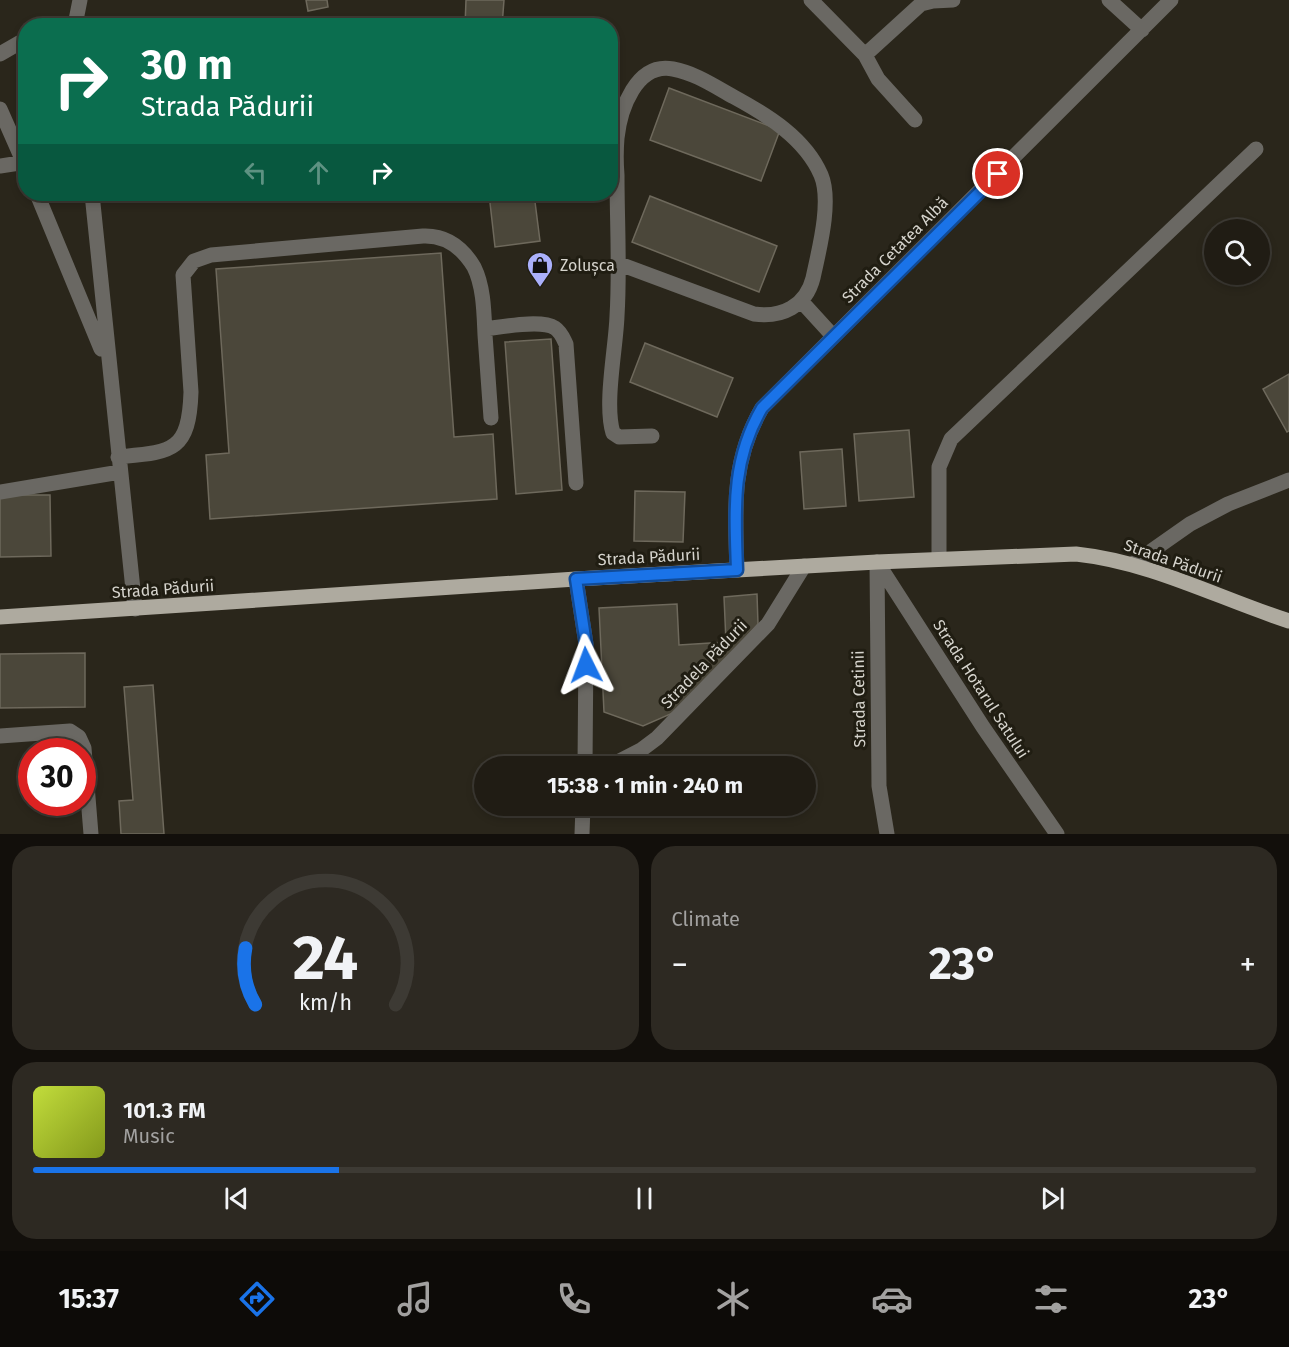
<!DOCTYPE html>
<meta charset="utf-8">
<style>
:root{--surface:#201c14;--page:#2d2922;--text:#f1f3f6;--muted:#a2a1a0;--line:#3d3a34;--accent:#1a73e8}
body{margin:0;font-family:"Fira Sans",sans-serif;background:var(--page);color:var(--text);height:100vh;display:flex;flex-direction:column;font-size:22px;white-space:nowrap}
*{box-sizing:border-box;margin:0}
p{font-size:20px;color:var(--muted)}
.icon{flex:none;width:33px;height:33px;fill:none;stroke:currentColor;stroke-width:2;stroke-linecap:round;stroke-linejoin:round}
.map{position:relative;height:834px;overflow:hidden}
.side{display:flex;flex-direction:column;gap:12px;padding:12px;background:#120f0b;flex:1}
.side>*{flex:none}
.banner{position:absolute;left:18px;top:18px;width:600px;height:183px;border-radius:24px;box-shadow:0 3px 9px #0003,0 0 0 2px var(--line);background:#0b6e4f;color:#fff;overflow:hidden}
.buttons{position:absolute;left:1204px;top:219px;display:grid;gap:12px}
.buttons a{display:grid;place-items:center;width:66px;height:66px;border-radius:50%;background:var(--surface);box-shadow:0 3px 9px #0003,0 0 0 2px var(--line);font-size:30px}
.speed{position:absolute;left:18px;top:738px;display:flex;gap:12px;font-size:30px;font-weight:700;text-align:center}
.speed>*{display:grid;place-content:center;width:78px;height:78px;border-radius:50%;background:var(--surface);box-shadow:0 3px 9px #0003,0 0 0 2px var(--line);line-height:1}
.speed .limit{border:9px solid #d22;background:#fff;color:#111}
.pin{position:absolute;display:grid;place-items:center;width:51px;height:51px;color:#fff;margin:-26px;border:3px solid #fff;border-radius:50%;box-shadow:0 2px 6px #0007}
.me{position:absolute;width:66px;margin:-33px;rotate:357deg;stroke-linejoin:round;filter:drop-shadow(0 0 4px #0008)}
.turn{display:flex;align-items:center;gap:21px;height:126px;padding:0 24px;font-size:27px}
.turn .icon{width:78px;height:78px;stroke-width:2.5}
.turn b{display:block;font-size:42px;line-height:51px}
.lanes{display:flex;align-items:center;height:57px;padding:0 24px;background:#0003;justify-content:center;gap:30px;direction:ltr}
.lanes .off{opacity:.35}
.big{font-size:45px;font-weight:700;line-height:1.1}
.side .card{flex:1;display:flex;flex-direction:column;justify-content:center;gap:9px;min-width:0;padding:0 21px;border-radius:24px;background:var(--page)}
.side .dial{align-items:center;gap:0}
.dial svg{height:156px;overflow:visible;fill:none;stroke:var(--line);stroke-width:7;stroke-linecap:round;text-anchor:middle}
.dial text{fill:var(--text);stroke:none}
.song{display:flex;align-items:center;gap:18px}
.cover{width:72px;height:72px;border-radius:9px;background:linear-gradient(135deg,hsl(70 70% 55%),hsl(70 70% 35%))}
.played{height:6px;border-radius:3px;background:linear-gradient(90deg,var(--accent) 25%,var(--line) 25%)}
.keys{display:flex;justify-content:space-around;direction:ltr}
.heat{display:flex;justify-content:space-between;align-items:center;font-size:33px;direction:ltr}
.side .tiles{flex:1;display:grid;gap:12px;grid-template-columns:1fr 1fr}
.card:last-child{grid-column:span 2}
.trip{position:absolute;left:474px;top:756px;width:342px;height:60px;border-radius:30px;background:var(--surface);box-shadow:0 3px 9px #0003,0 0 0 2px var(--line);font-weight:700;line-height:60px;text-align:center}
.tabs{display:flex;height:96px;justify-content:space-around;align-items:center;background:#0d0b08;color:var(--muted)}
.tabs .icon{width:42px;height:42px}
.tabs .on{color:var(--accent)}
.tabs b{font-size:27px;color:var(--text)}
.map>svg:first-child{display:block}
</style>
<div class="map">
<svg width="1289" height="834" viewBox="0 0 1289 834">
<rect width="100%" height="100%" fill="#2a261b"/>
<path fill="#4b473a" stroke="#6e695c" stroke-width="1.5" d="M306 0H327L328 7 308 11Z
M466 0H504L502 26H465Z
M669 88 780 130 761 181 650 140Z
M489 194H534L540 241 495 247Z
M579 194H610L614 196 580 200Z
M650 196 777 246 759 292 632 242Z
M441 253 454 437 493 434 497 499 210 519 206 455 229 453 216 269Z
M551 339 562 490 516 494 505 342Z
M645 343 733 378 717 417 630 382Z
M1289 374V431L1287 432 1263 389Z
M909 430 914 497 859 501 854 434Z
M842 449 846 506 804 509 800 452Z
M635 491 685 492 683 542 634 541Z
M0 495H50L51 556 0 557Z
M757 594 758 624 682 709 643 726 604 712 599 608 677 604 679 645 726 642 724 597Z
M85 653V707L0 708V654Z
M153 685 164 834H121L119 801 133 800 124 687Z"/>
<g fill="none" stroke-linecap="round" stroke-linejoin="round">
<path stroke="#6a6863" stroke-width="15" d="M811 0 865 55 878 79 915 120
M1109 0 1142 30
M69 26 76 20 80 0
M0 54 19 43 26 41
M865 55 921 4 933 1 953 0
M0 109 26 168
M0 166 26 162
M37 194 101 349
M92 194 135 609
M617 263 754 314C782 318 806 306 813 278 819 250 832 201 821 175 805 138 767 115 734 97 714 86 695 73 673 69 636 62 620 110 617 138 616 150 616 163 617 175 617 222 620 269 617 316 616 347 604 404 613 433L619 437 652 436
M802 302 833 336
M485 329C502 327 541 319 555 328 561 332 563 338 566 344L576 483
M118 457C171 452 189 453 191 392L183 275 194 261 211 255 423 236C446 235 462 247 474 267 484 287 484 314 485 335 487 363 489 390 491 418
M0 492 120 472
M939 559V467L951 439 1256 149
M877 562 983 727 1057 834
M877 562 879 786 887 834
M1133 564 1190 524 1228 504 1289 480
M737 570C735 510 731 461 762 408L1171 0
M576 579 586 644 585 766
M0 736 70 731 79 737 84 748 91 834
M610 766 641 750 657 738 768 624 804 566
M582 834 583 806"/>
<path stroke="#aeaa9f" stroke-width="15" d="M0 617 576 579 877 562 1076 554C1151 562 1218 598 1289 621"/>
</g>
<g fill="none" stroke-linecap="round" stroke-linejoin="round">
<g stroke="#114b97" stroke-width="15">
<path id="route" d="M586 665V644L576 579 737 570C735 510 731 461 762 408L998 174"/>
</g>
<use href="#route" stroke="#1a73e8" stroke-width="10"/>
</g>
<defs>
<g id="shop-pin" transform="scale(1.35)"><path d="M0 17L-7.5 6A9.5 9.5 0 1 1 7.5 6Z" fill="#aab0fb" stroke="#201d12"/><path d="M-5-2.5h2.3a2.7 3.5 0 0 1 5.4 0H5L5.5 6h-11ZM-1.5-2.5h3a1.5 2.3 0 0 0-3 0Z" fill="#111"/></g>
</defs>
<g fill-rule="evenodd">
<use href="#shop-pin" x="540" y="265"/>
</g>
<g text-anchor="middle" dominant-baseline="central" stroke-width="6" stroke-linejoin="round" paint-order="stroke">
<g font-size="16" fill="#d6d4cd" stroke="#201d12">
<text transform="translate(895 250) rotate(-45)">Strada Cetatea Albă</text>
<text transform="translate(649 557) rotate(-3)">Strada Pădurii</text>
<text transform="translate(1173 561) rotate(19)">Strada Pădurii</text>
<text transform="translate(163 589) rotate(-4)">Strada Pădurii</text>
<text transform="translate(704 664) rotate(-46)">Stradela Pădurii</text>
<text transform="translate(981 689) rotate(57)">Strada Hotarul Satului</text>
<text transform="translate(859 699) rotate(-91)">Strada Cetinii</text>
</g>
<g font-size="16" fill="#d6d4cd" stroke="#201d12" text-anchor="start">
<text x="560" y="265">Zolușca</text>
</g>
</g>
</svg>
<div class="buttons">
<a><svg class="icon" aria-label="search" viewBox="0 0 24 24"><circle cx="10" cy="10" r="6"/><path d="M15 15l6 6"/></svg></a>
</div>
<div class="speed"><div class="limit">30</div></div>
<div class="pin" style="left:998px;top:174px;background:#d93025"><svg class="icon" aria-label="arrive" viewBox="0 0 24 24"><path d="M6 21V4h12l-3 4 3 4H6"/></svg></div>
<svg class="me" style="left:586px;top:665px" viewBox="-20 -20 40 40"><path d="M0-17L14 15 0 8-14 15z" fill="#1a73e8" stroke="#fff" stroke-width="4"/></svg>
<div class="trip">15:38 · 1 min · 240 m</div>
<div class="banner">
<div class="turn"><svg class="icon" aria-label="right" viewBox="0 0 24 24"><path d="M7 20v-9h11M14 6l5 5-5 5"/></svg><div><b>30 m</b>Strada Pădurii</div></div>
<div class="lanes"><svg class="icon off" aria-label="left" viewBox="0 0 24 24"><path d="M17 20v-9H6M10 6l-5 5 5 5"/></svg><svg class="icon off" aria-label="ahead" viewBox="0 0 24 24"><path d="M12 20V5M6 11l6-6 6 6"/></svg><svg class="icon" aria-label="right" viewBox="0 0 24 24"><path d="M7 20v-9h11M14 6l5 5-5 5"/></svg></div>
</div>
</div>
<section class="side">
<div class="tiles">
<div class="card dial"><svg viewBox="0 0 100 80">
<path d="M14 69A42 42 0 1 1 86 69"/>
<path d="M14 69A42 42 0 0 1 9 40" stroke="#1a73e8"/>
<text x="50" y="56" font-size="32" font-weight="700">24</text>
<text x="50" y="72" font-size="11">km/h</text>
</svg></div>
<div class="card"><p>Climate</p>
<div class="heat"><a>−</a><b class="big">23°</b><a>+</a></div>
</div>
<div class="card">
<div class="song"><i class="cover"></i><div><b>101.3 FM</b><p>Music</p></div></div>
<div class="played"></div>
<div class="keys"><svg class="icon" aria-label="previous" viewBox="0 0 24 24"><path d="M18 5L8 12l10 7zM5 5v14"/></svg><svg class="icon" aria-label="pause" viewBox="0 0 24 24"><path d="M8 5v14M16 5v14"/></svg><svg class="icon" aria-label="next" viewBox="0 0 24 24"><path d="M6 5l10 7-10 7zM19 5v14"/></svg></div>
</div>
</div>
</section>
<nav class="tabs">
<b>15:37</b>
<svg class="icon on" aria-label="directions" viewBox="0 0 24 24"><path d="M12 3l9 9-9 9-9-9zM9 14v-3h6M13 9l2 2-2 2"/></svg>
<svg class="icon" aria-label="music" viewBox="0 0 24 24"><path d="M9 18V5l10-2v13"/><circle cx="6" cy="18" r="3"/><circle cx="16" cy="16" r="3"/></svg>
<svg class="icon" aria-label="phone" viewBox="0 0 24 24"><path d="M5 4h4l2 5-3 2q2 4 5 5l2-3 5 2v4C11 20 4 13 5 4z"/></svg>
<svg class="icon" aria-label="climate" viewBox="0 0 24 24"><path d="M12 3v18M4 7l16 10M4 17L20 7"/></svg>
<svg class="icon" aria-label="car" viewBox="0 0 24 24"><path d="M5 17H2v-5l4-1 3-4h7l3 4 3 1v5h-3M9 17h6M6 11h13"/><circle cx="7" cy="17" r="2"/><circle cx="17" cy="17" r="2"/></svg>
<svg class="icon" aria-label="filters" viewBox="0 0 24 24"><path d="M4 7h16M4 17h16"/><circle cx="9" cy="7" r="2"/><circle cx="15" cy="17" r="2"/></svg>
<b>23°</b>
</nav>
